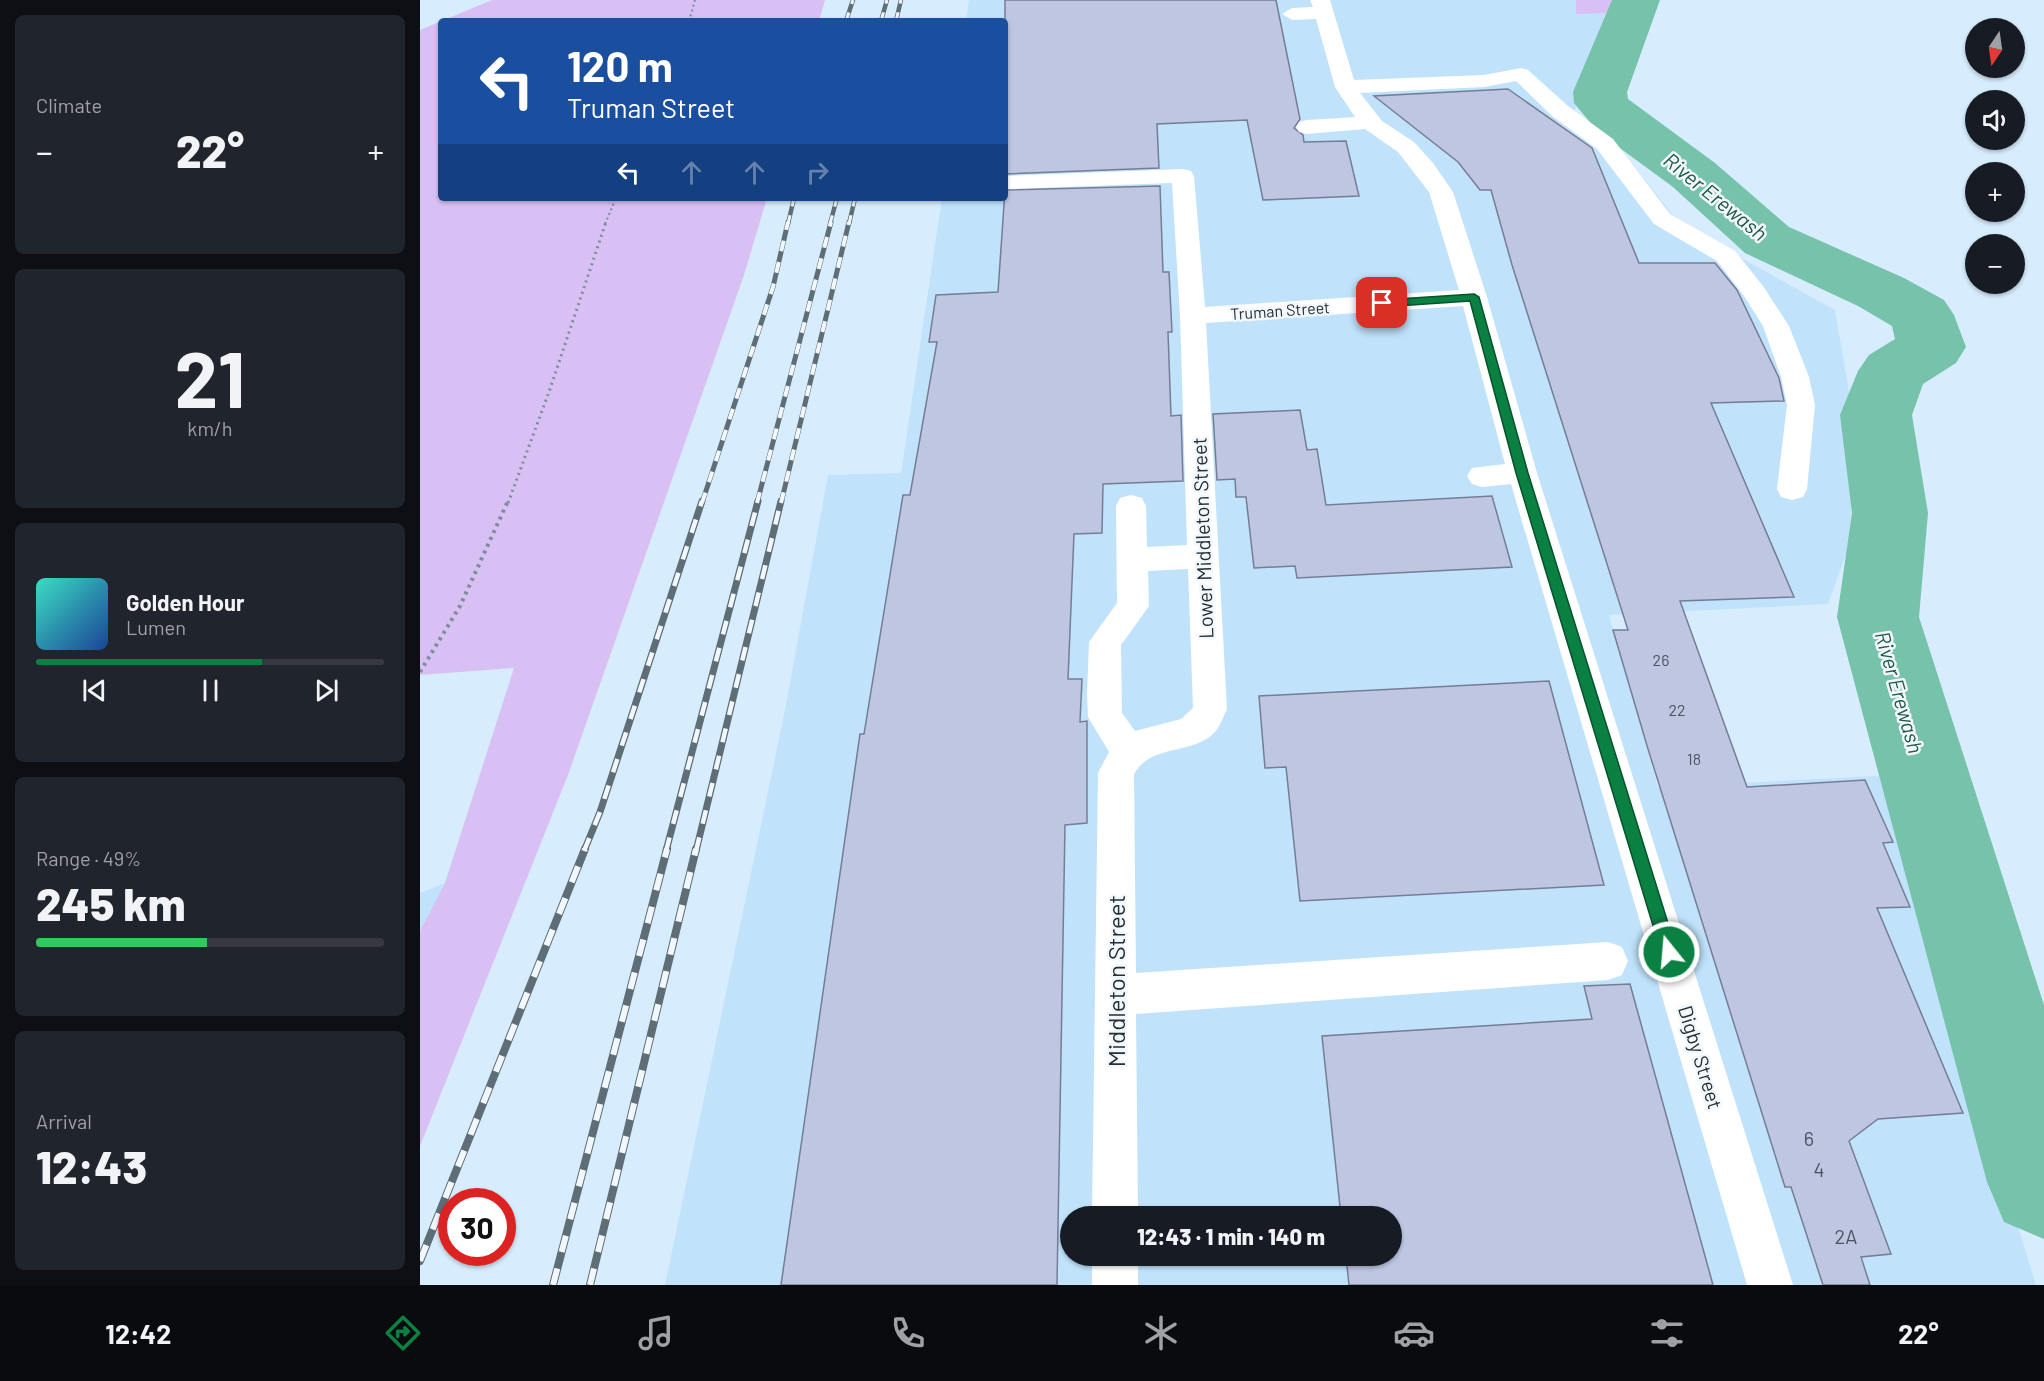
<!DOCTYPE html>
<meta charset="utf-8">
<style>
:root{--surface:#171b24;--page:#20242c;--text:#f1f3f6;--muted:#9ea1a6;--line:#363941;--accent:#0b8043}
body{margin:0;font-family:Barlow,sans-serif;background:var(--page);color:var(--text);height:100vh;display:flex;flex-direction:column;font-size:22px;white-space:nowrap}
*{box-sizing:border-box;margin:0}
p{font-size:20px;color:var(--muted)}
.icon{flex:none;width:33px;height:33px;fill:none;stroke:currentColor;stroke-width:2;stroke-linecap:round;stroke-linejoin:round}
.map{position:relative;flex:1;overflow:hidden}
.drawer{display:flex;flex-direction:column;gap:15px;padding:15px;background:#0d0f14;width:420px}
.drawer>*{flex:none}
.top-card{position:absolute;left:18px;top:18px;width:570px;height:183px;border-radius:6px;box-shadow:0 2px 4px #0004;background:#1a4fa0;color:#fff;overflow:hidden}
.needle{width:39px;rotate:193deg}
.fabs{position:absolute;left:1545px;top:18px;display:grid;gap:12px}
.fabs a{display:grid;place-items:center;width:60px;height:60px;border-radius:50%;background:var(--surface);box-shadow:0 2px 4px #0004;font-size:30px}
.speed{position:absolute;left:18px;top:1188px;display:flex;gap:12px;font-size:30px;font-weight:700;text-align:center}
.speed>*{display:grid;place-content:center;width:78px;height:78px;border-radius:50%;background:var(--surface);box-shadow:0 2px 4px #0004;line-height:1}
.speed .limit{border:9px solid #d22;background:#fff;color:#111}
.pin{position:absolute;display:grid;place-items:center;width:51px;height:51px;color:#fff;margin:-26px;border-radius:12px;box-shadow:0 3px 9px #0006}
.me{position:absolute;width:66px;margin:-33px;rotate:343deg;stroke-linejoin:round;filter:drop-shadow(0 0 4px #0008)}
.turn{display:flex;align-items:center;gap:21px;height:126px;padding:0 30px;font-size:27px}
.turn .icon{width:78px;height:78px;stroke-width:2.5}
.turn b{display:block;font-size:42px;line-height:51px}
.lanes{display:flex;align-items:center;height:57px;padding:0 30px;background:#0003;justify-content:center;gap:30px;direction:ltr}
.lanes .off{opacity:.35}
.big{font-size:45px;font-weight:800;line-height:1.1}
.drawer .tile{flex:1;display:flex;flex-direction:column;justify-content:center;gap:9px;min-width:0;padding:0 21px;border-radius:9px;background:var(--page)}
.drawer .dial{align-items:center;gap:0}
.dial b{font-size:78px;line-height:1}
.song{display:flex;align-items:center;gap:18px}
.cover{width:72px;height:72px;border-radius:9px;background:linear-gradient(135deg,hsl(170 70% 55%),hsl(220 70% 35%))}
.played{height:6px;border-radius:3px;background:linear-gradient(90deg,var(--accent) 65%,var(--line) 65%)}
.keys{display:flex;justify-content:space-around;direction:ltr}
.heat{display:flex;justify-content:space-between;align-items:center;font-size:33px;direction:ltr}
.charge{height:9px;border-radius:4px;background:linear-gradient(90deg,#34c759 49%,var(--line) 0)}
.trip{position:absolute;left:640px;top:1206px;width:342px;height:60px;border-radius:30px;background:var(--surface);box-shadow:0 2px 4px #0004;font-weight:800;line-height:60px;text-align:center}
.menu{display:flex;height:96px;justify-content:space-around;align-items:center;background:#090b0e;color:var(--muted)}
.menu .icon{width:42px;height:42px}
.menu .on{color:var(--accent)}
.menu b{font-size:27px;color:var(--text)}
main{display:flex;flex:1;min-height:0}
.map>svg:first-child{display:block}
</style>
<main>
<section class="drawer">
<div class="tile"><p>Climate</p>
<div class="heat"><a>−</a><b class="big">22°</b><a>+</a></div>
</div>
<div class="tile dial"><b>21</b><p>km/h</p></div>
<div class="tile">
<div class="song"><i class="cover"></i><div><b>Golden Hour</b><p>Lumen</p></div></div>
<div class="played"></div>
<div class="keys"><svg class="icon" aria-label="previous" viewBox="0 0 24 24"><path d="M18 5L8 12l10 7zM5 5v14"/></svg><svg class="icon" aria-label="pause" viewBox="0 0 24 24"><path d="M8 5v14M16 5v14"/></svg><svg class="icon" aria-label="next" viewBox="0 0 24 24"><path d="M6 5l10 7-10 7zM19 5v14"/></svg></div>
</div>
<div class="tile"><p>Range · 49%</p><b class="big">245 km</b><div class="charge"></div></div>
<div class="tile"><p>Arrival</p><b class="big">12:43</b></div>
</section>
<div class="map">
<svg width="1624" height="1285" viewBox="0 0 1624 1285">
<rect width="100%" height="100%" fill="#d7edfd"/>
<path fill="#c0e3fb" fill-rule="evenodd" d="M549 0H1199L1153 114 1204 154 1253 215 1323 259 1415 310 1433 415 1430 543 1408 604 1189 615 1238 787 1459 776 1616 1285H245L365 710 408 475 481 473 522 198H585V21H546ZM651 1216H972V1256H651Z
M25 883 0 931V893Z"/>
<path fill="#d8c0f5" d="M72 0H405L399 21H21V198H347L324 275 148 775 0 1146V931L25 883 94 668 0 675V30Z
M1156 0H1199L1194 13 1156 14Z"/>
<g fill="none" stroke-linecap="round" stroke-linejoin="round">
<path fill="#77c2ab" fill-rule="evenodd" d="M1192 0H1240L1207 92 1208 99 1295 163 1369 227 1484 278 1524 300 1534 315 1546 347 1536 363 1503 384 1492 415 1508 513 1499 617 1624 1005V1239L1584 1222 1567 1182 1417 617 1432 513 1420 415 1438 371 1449 355 1475 339 1472 326 1438 306 1325 253 1253 187 1178 132 1154 103 1153 92Z"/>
</g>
<path fill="#bec6e2" stroke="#757d96" stroke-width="1.5" d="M585 0H856L880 119 874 128 883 135 884 142 926 141 939 196 843 200 827 120 737 124 739 168 585 174Z
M1088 89 1172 148 1219 263H1295L1317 290 1359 378 1364 401 1291 403 1374 597 1260 601 1327 787 1445 780 1473 842 1463 843 1490 907 1457 908 1543 1113 1458 1119 1429 1141 1471 1254 1441 1257 1450 1285H1403L1371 1187H1365L1228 749 1193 630H1208L1092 265 1071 190H1060L1038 162 954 96Z
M740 186 743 272H749L752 332H748L751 416 761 415 763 481 683 484 682 533 654 534 648 679H662L660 722 667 721V823L645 825 637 1285H361L440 734H444L483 495H490L517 342H509L516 295 578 292 585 190Z
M880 410 887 450 897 449 906 505 1072 496 1092 567 877 578 875 566 834 568 826 497H816L815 479 797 480 793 414Z
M1129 681 1184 885 880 901 866 767 845 768 839 696Z
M1210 984 1293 1285H929L926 1256H972V1216H921L902 1036 1172 1019 1164 986Z"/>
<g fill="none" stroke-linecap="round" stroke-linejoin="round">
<path stroke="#7d8e99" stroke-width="2" stroke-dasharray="2 3" stroke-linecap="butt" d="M269 21 275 0
M185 224 196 198"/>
<path stroke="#7d8e99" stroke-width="3" stroke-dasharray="2 4" stroke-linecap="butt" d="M88 503 129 392 186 222"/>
<path stroke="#7d8e99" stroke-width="4" stroke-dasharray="3 4.5" stroke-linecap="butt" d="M0 672 40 606 88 501"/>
<path fill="#fff" fill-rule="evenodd" d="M890 0H910L934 80 1064 75 1101 68 1108 70 1148 106 1193 139 1250 214 1315 251 1343 286 1369 326 1389 377 1395 405 1387 489 1383 497 1372 500 1361 497 1357 489 1367 405 1361 377 1343 326 1324 296 1297 261 1234 224 1177 149 1132 116 1096 81 1064 87 940 93 962 121 994 142 1013 163 1033 192 1067 297 1117 473 1373 1285H1327L1091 484 1062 487 1052 484 1047 476 1052 468 1085 464 1043 306 786 323 807 709C803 717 800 728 793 734 770 755 731 744 714 774L716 973 1188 942 1202 947 1208 961 1202 975 1188 980 716 1014 718 1216H672L678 773 689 752 668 717 667 694 669 642 697 603 696 506 700 498 711 495 722 498 726 506 727 547 767 545 760 316 752 183 588 189 585 188V176L763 169 771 171 774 176 785 307 1039 290 1009 192 978 152 945 129 887 134 879 132 876 127 879 122 887 120 935 117 915 87 896 19 872 20 862 14 872 8 893 7ZM768 569 773 708 761 719 715 731 702 713 701 645 729 606 728 571Z
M672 1256H718V1285H672Z"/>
<g stroke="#5e6d76" stroke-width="4.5">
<path id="rail-far3" d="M426 21 433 0
M461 21 467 0
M476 21 481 0
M368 224 374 198
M410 224 417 198
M429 224 435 198"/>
</g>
<g stroke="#5e6d76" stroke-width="5">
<path id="rail-far2" d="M282 503 353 287 368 222
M337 503 411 222
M361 503 429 222"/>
</g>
<g stroke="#5e6d76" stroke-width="7">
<path id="rail-far1" d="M164 851 180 812 282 501
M246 851 338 501
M276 851 361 501"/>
</g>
<g stroke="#5e6d76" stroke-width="8">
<path id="rail" d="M0 1261 165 849
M133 1285 247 849
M170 1285 276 849"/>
</g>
<use href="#rail-far3" stroke="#f2f7fb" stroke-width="3" stroke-dasharray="9" stroke-linecap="butt"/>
<use href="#rail-far2" stroke="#f2f7fb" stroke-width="4" stroke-dasharray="11" stroke-linecap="butt"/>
<use href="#rail-far1" stroke="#f2f7fb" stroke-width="4.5" stroke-dasharray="14" stroke-linecap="butt"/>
<use href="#rail" stroke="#f2f7fb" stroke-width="6" stroke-dasharray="17" stroke-linecap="butt"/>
</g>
<path fill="#0b8043" stroke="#07532c" stroke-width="1.5" d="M1054 294 1059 297 1108 473 1257 952 1255 958 1249 960 1243 958 1241 952 1096 473 1050 301 962 307 957 303 962 300Z"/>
<g text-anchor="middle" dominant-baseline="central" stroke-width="5" stroke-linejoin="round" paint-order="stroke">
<g font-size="16" fill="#242f36" stroke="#f2f7fb">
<text transform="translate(860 310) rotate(-4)">Truman Street</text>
</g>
<g font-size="16" fill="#4a5561">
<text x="1241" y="659">26</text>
<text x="1257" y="709">22</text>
<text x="1274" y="758">18</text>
</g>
<g font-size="20" fill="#242f36" stroke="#f2f7fb">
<text transform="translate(782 538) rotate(-92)">Lower Middleton Street</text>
<text transform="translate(1281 1057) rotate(73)">Digby Street</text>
</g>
<g font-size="20" fill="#4a5561">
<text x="1389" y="1138">6</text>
<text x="1399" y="1169">4</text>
<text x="1426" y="1236">2A</text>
</g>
<g font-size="21" font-style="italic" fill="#205b4b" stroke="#f2f7fb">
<text transform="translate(1296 196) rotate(39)">River Erewash</text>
<text transform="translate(1480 692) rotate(74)">River Erewash</text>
</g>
<g font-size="24" fill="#242f36" stroke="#f2f7fb">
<text transform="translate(695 981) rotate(-90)">Middleton Street</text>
</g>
</g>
</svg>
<div class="fabs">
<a><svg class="needle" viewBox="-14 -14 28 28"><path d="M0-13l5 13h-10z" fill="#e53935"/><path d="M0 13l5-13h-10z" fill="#9ea1a6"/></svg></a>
<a><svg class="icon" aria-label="sound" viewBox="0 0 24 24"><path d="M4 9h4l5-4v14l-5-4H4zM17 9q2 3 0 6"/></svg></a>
<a>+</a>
<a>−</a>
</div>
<div class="speed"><div class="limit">30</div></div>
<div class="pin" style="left:962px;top:303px;background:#d93025"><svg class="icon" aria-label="arrive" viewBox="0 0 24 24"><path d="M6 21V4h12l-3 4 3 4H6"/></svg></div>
<svg class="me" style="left:1249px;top:952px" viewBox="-20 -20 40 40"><circle r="17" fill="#0b8043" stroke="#fff" stroke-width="3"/><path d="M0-11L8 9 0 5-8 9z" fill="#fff"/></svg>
<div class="trip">12:43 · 1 min · 140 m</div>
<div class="top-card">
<div class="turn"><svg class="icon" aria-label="left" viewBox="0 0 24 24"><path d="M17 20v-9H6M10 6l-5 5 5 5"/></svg><div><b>120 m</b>Truman Street</div></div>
<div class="lanes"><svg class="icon" aria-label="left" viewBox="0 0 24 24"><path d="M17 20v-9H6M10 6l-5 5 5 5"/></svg><svg class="icon off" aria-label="ahead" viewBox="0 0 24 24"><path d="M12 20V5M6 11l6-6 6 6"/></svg><svg class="icon off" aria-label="ahead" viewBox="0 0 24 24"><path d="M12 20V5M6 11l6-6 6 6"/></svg><svg class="icon off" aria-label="right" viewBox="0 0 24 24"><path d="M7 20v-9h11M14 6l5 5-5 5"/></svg></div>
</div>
</div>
</main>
<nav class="menu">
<b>12:42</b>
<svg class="icon on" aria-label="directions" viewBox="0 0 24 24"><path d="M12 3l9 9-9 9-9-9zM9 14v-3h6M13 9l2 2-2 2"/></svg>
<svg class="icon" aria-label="music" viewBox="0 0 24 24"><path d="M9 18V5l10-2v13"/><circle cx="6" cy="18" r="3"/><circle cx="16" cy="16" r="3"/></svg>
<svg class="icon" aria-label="phone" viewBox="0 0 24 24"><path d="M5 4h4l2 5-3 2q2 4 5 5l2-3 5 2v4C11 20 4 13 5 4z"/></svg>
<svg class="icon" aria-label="climate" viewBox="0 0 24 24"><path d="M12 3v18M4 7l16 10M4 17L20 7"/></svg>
<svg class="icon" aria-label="car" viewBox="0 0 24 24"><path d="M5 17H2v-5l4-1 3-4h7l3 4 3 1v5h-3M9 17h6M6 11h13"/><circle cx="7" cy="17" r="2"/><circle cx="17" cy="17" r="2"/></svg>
<svg class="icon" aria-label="filters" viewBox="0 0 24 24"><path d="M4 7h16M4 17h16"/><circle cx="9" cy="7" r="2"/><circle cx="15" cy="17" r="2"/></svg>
<b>22°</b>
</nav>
